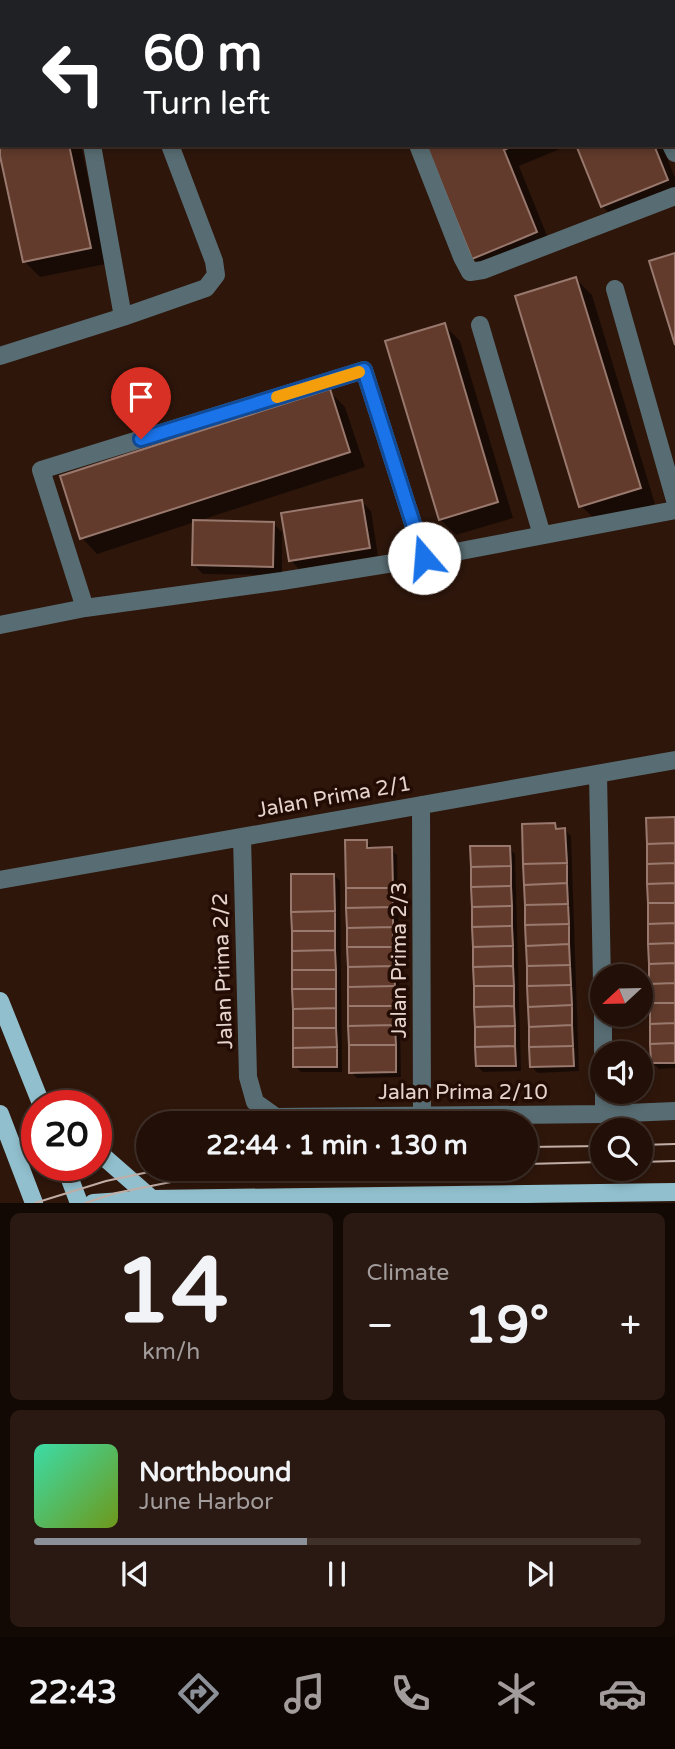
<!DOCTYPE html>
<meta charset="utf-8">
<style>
:root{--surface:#221008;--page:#2a1912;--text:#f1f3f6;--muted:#a29d9c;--line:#3f3029;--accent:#8c9099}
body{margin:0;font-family:"Varela Round",sans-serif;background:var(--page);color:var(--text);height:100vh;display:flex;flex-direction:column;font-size:26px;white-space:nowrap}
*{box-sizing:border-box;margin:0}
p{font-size:23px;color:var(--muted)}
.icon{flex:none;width:38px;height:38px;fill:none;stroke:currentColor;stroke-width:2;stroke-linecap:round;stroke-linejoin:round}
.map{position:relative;height:1203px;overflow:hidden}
.sheet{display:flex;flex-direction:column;gap:10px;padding:10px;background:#130904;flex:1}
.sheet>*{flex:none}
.guide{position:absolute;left:0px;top:0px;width:676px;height:147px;box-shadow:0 4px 10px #0003,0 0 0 2px var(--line);background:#202124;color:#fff;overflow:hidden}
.needle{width:46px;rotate:248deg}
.controls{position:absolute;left:590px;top:964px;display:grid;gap:14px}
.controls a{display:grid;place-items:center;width:63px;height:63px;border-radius:50%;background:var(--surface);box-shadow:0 4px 10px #0003,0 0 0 2px var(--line);font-size:35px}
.speed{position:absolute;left:21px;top:1090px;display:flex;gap:14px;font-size:35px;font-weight:700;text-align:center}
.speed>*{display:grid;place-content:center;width:91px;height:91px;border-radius:50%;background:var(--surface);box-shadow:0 4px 10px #0003,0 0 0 2px var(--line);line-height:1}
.speed .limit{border:10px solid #d22;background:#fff;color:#111}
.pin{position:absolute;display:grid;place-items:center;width:60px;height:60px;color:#fff;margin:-72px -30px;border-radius:50% 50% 50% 0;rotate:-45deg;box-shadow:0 0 7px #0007}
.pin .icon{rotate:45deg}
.me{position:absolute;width:77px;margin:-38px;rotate:342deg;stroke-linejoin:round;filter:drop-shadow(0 0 5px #0008)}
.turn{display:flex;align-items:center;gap:24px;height:147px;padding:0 28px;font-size:32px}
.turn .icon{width:91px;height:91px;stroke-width:2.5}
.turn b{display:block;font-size:49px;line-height:60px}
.big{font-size:52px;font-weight:700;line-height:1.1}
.sheet .card{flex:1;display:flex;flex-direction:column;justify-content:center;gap:10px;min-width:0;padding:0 24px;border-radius:10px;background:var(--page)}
.sheet .dial{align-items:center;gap:0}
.dial b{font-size:91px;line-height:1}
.song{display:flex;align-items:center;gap:21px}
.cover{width:84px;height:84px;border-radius:10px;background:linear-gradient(135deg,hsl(160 70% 55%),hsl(80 70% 35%))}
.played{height:7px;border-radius:4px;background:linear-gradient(90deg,var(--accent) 45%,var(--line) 45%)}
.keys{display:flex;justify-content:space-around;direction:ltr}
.heat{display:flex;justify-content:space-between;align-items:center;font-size:38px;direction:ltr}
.sheet .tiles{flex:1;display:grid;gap:10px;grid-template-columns:1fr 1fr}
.card:last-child{grid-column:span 2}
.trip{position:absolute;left:136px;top:1111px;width:402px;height:70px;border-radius:35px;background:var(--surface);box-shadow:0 4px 10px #0003,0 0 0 2px var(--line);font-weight:700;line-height:70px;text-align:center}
.tab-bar{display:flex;height:112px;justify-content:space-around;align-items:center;background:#0e0603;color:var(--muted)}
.tab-bar .icon{width:49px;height:49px}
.tab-bar .selected{color:var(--accent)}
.tab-bar b{font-size:32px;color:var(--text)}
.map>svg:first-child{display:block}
</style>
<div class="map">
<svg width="675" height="1203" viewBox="0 0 675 1203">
<rect width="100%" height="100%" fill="#2e160b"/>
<path fill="#0007" d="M22 0H40L42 2H14Z
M464 0H496L492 2H466Z
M0 5 2 145H81L106 264 40 277 24 261 0 147Z
M428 145H569L519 166 552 248 489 273 473 258Z
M578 145H662L675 178V199L618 222 602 206Z
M576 279 592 295 655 504 597 521 581 506Z
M444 325 460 341 513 518 456 535 440 519Z
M329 391 345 407 365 467 198 521 273 523 282 532V575L203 574 194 565 195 522 97 554 82 538Z
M362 502 371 511 378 556 299 569 290 560Z
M675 819V1068L659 1069 653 1063Z
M555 825 560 830H565L571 836 579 1071 538 1073 532 1067Z
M366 842 372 848 391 849 397 855 401 1077 357 1078 351 1072Z
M509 848 515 854 521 1071 483 1072 477 1066Z
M334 875 340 881 342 1072H301L295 1066Z"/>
<path fill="#623b2c" stroke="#99796e" stroke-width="2" d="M0 3H2V145H69L91 248 23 262 0 156Z
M426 145H515L504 150 537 232 472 259Z
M576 145H654L668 180 601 207Z
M675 253V345L649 261Z
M576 277 641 488 579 507 515 296Z
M445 323 498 502 439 520 385 341Z
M330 389 350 452 80 539 60 476Z
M362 500 370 548 289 561 281 513Z
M193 520 274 522 273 567 192 565Z
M675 817V843L647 844 646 818Z
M555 823 556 829 565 828 567 863 523 864 522 824Z
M345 840H367V848L392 847 393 888H346Z
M675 843V863L647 864V844Z
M470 846H510L511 866 471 867Z
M567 863V883L524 885 523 864Z
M675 863V883L647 884V864Z
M511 866V886L471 887V867Z
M291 874H334L335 911 291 912Z
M567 883 568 904 525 905 524 885Z
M675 883V903H648L647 884Z
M511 886 512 906 472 907 471 887Z
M346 888H393V907L346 908Z
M648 903H675V923L648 924Z
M568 904 569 924 525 925V905Z
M512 906V926L472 927V907Z
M393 907V927L347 928 346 908Z
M335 911V931H292L291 912Z
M675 923V943L648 944V924Z
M569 924V944L526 946 525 925Z
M512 926 513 946 473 947 472 927Z
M393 927 394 947H347V928Z
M292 931H335V950L292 951Z
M675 943V963L649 964 648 944Z
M569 944 570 965 527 966 526 946Z
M513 946V966L473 967V947Z
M347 947H394V966L348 967Z
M335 950 336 970H292V951Z
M675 963V983L649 984V964Z
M570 965 571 985 527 986V966Z
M394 966 395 986 348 987V967Z
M513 966 514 986H474L473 967Z
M292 970H336V989H292Z
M675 983V1003H650L649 984Z
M571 985 572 1005 528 1007 527 986Z
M395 986V1006H348V987Z
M474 986H514V1006L474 1007Z
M292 989H336V1008L293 1009Z
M650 1003H675V1023L650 1024Z
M572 1005V1025L529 1027 528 1007Z
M348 1006H395V1025L348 1026Z
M514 1006 515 1026 475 1027 474 1007Z
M336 1008V1028H293V1009Z
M675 1023V1043L650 1044V1024Z
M395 1025 396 1045H349L348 1026Z
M572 1025 573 1046 529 1047V1027Z
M515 1026V1046L475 1047V1027Z
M293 1028H336L337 1047 293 1048Z
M675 1043V1063H651L650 1044Z
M349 1045H396V1072L349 1073Z
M515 1046 516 1066H476L475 1047Z
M573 1046 574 1066 530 1067 529 1047Z
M337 1047V1067H293V1048Z"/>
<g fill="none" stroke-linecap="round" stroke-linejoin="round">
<path stroke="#586d73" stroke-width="18" d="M111 0 112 2
M359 0V2
M606 0 607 2
M69 2 71 0
M92 145 123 317
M418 145 462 257 470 272 483 270 675 196
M671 145 675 153
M615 289 675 500
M480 325 542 535
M0 356 123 317 206 288 216 275 214 261 170 145
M85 608 41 470 364 370 424 558
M0 625 85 608 282 581 424 558 675 510
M598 774 602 984
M421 805 422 1114
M242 837 248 1077 255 1102 276 1117 604 1114 675 1111
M0 880 675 760
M603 1015V1054
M604 1092V1114"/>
<path stroke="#91bfcd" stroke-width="18" d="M0 1001 42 1106
M0 1114 34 1203
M96 1150 152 1199
M65 1166 79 1203
M93 1203 152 1199 675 1192"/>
<path stroke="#c1aea6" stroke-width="2" d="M640 1145 675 1144
M527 1147 602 1146
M640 1162 675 1161
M527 1164 602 1162
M35 1203 106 1181 163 1169
M85 1203 116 1193 191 1178 311 1169"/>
</g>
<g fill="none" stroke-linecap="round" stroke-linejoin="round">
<g stroke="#114b97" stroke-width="18">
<path id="route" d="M141 439 364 370 424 558"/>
</g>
<use href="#route" stroke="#1a73e8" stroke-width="12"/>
<path stroke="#f59e0b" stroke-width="12" d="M277 397 359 372"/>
</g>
<g text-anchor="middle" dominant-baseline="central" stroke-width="7" stroke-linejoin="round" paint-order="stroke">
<g font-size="21" fill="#e5d3cc" stroke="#230c04">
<text transform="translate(334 797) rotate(-10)">Jalan Prima 2/1</text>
<text transform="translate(399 960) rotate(-90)">Jalan Prima 2/3</text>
<text transform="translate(223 971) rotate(-92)">Jalan Prima 2/2</text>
<text x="463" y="1092">Jalan Prima 2/10</text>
</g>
</g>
</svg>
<div class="controls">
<a><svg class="needle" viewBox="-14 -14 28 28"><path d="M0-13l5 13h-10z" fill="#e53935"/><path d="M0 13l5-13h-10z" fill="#a29d9c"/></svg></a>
<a><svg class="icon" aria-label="sound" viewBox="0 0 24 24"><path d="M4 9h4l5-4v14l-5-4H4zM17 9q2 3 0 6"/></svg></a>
<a><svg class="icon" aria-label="search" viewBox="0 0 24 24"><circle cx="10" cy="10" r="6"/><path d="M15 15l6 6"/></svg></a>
</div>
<div class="speed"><div class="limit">20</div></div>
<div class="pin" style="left:141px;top:439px;background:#d93025"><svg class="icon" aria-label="arrive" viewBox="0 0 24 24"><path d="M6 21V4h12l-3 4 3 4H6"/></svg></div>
<svg class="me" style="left:424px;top:558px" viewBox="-20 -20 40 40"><circle r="19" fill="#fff"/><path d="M0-13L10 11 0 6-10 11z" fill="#1a73e8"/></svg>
<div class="trip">22:44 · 1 min · 130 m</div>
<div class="guide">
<div class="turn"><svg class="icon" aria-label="left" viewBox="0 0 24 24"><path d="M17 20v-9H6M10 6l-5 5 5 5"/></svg><div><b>60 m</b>Turn left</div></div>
</div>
</div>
<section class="sheet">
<div class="tiles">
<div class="card dial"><b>14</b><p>km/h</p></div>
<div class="card"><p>Climate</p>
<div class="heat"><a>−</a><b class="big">19°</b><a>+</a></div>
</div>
<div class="card">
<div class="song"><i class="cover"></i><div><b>Northbound</b><p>June Harbor</p></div></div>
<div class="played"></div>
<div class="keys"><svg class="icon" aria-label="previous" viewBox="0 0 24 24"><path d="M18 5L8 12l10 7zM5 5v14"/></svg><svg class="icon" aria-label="pause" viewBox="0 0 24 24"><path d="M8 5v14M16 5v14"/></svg><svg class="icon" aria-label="next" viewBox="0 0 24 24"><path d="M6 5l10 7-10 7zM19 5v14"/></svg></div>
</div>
</div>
</section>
<nav class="tab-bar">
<b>22:43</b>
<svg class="icon selected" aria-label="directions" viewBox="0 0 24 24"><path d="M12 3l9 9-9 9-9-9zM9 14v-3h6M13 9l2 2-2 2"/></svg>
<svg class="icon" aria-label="music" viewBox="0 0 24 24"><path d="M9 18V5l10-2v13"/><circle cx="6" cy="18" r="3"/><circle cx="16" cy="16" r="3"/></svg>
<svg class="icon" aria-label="phone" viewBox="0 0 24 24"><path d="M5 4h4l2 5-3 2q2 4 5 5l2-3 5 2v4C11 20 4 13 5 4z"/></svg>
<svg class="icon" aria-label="climate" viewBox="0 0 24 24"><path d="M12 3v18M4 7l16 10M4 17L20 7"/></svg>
<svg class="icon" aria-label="car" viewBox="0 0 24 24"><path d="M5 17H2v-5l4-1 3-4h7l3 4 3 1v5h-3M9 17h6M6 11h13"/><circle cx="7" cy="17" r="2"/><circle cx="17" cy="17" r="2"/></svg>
</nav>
